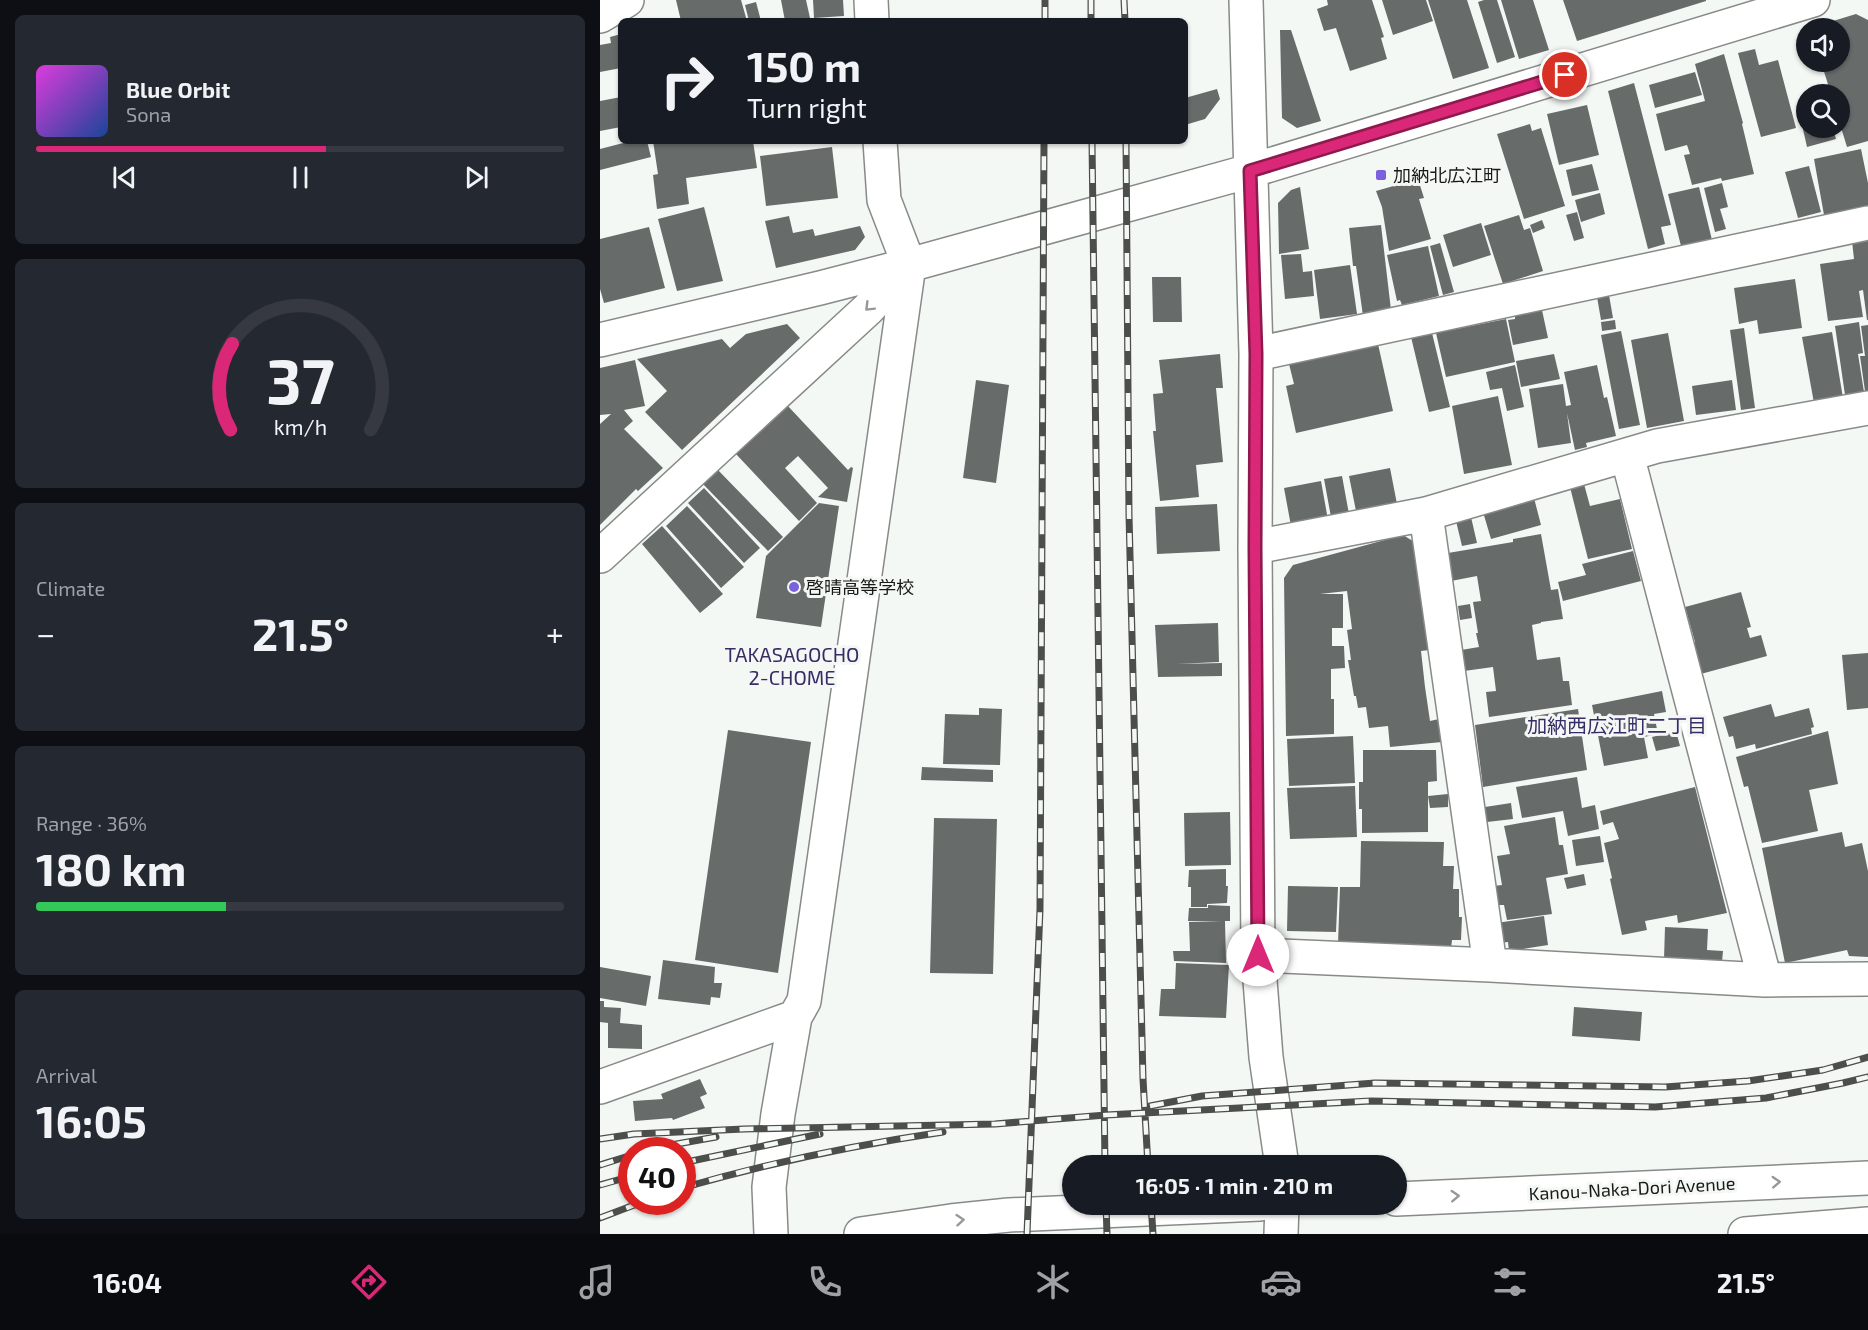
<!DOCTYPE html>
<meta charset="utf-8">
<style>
:root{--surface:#171b24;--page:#242831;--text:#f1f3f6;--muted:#9ea1a6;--line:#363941;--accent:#db2777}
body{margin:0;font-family:"Exo 2","Noto Sans JP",sans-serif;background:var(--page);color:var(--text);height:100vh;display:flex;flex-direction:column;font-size:22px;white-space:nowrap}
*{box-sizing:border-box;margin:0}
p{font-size:20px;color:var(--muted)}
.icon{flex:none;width:33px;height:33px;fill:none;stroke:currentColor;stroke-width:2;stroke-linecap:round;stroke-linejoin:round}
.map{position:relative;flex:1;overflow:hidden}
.sheet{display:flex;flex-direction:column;gap:15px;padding:15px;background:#0d0f14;width:600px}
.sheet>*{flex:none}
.banner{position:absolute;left:18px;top:18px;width:570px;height:126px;border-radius:9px;box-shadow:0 2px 4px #0004;background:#171b24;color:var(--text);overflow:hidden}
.fabs{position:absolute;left:1196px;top:18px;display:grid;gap:12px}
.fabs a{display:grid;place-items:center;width:54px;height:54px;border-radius:50%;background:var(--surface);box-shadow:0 2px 4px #0004;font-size:30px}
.speed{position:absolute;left:18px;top:1137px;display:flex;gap:12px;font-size:30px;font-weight:700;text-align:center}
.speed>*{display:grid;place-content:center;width:78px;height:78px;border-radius:50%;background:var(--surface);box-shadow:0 2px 4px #0004;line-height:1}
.speed .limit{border:9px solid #d22;background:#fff;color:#111}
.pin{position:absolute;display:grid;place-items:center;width:51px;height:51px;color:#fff;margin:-26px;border:3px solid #fff;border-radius:50%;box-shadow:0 2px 6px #0007}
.me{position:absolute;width:66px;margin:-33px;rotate:0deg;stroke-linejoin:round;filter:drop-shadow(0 0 4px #0008)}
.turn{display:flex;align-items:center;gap:21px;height:126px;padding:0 30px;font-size:27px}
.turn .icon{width:78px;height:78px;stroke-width:2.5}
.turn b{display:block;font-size:42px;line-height:51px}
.big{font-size:45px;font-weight:700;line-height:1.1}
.sheet .card{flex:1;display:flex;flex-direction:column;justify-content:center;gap:9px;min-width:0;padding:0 21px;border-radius:9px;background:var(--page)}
.sheet .dial{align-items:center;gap:0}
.dial svg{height:156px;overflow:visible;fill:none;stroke:var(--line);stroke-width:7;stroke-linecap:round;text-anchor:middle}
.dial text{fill:var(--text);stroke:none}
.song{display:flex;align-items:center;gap:18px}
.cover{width:72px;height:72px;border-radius:9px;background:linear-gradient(135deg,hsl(300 70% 55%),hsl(220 70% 35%))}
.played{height:6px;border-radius:3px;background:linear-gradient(90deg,var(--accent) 55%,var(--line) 55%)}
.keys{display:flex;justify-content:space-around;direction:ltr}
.heat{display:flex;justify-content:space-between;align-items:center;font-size:33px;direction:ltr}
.charge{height:9px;border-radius:4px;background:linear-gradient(90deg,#34c759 36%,var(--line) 0)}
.trip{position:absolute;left:462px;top:1155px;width:345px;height:60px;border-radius:30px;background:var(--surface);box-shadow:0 2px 4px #0004;font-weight:700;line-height:60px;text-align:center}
.menu{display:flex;height:96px;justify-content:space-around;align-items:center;background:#090b0e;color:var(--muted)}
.menu .icon{width:42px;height:42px}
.menu .on{color:var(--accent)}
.menu b{font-size:27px;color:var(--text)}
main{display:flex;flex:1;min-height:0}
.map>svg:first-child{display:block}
</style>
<main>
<section class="sheet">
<div class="card">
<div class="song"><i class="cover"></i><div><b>Blue Orbit</b><p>Sona</p></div></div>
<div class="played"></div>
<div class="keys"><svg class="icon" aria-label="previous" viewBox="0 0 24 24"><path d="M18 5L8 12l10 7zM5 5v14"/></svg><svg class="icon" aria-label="pause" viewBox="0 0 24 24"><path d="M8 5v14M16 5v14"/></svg><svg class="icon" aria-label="next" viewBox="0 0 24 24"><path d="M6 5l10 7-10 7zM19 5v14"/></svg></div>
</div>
<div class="card dial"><svg viewBox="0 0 100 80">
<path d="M14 69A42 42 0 1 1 86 69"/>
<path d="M14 69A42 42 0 0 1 15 25" stroke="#db2777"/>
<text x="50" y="56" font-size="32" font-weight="700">37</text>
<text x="50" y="72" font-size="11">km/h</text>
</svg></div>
<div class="card"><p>Climate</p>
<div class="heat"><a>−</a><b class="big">21.5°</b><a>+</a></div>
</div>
<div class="card"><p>Range · 36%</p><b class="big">180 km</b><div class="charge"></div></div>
<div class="card"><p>Arrival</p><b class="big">16:05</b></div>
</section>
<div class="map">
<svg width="1268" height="1234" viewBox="0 0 1268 1234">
<rect width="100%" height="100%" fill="#f4f8f5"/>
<path fill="#676c6b" d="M76 0H141L147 21H81Z
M181 0H206L210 18 185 21Z
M213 0H243L244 16 214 18Z
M727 0H772L784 37 781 38 787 59 750 71 736 28 724 31 717 9 728 5Z
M782 0H826L833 21 793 35Z
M828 0H867L889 68 853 79Z
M884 0H897L915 57 897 63 878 2Z
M901 0H933L949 50 919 59Z
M963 0H1106V1L977 41Z
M156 2 161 21H149L145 5Z
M1256 14 1268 20V141L1247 147 1239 121V94H1231L1221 62H1239V28H1210Z
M680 30H691L721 121 697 128 682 118Z
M21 34V68L0 72V45L11 43 10 37Z
M1155 49 1159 65 1178 60 1196 128 1161 137 1138 53Z
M1124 54 1143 123 1142 124 1154 174 1122 181 1121 178 1092 185 1084 155 1090 154 1087 145 1065 151 1056 114 1105 101 1095 64Z
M1095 72 1102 95 1055 108 1049 85Z
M1034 83 1071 225 1061 227 1065 244 1048 249 1008 91Z
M617 89 620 99 605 119 585 125V98Z
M21 97V127L0 131V101Z
M987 105 999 155 959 165 947 114Z
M1206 115V128H1233L1236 139 1207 147 1200 116Z
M930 124 932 131 941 128 965 206 924 219 897 134Z
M31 141H47L51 157 0 170V149Z
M53 141H153L157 168 86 178 89 204 57 209 53 175 58 174Z
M232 147 238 198 166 206 160 156Z
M1261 149 1268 183V206L1224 215 1214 159Z
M992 164 999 190 972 196 966 170Z
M1209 166 1221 212 1198 218 1185 172Z
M818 179 824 198 819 199 831 239 789 251 782 207 776 191Z
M1122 183 1128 207 1120 209 1126 229 1115 232 1104 188Z
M700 187 709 249 679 254 678 203 691 190Z
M1099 187 1112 240 1081 246 1068 194Z
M1000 193 1005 214 981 222 975 200Z
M104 207 123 281 77 291 58 219Z
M977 212 984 238 974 241 966 215Z
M919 215 924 230 930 228 943 271 903 284 884 226Z
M189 216 193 233 213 229 215 236 260 226 265 237 255 250 176 268 165 221Z
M942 220 945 228 933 233 930 225Z
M881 223 891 255 853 267 843 235Z
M781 225 791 310 763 316 756 266H753L749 228Z
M49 227 65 288 4 303 0 289V239Z
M1268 237V320H1267L1263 290 1259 291 1263 317 1228 321 1220 264 1254 259 1252 241Z
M840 243 854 292 843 295 830 246Z
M828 246 839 296 802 305 800 300 797 301 787 255Z
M701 254 703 272 712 271 714 296 685 299 681 255Z
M750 265 757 314 720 319 714 270Z
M552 277H581L582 322H553Z
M1195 279 1202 328 1159 334 1157 320 1139 324 1134 288Z
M1009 295 1013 318 1001 320 997 297Z
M942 310 948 338 913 345 908 320 915 319V316Z
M906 319 915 362 846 377 836 333Z
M1015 320 1016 329 1002 331 1001 322Z
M1259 322 1263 353 1258 354 1264 392 1245 395 1235 326Z
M187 324 200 338 82 450 45 412 67 391 37 359 122 339 130 348 146 334Z
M1268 325V391H1265L1260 356H1265L1261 326Z
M1144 328 1155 408 1141 410 1130 330Z
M1021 331 1040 425 1019 429 1001 335Z
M1232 332 1243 398 1214 403 1202 337Z
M832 333 850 407 829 412 811 337Z
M1068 333 1084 421 1047 428 1031 340Z
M778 344 793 411 696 433 686 386 694 384 689 364Z
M620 354 623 388H616L623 462 596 465 599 497 560 501 553 431H556L553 394 563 393 559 360Z
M954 354 960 379 921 387 916 361Z
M35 360 45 406 24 410 33 421 24 429 63 468 38 491 36 489 0 525V424L11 414 0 415V368Z
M915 365 924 407 907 411 902 388 890 390 886 372Z
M997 365 1004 398 1007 397 1016 436 986 443 987 447 975 450 967 413 971 443 938 448 929 389 963 384 966 406 971 405 964 372Z
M376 380 409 385 396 483 363 478Z
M1132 380 1136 410 1096 415 1092 386Z
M898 396 912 465 864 474 852 406Z
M186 404 248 470 251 467 253 468 247 502 218 497 228 488 198 456 185 468 217 503 199 521 135 453Z
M790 468 797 504 757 516 749 476Z
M117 469 183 537 168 551 103 484Z
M742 476 749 514 731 517 724 479Z
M721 481 728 520 691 526 684 488Z
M984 484 990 506 1020 499 1032 549 988 559 970 487Z
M104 488 160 548 144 563 88 503Z
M934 498 941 525 891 539 883 512Z
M219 503 239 506 221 627 156 618 166 556Z
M617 504 620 551 557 554 555 507Z
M87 506 144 567 121 588 66 526Z
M871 517 877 543 862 546 856 521Z
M62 526 123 594 100 613 42 544Z
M941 534 951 590 958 589 963 619 941 622V623L932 625 937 660 960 657 963 681H969L972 705 889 717 886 692 896 691 893 667 864 671 861 650 879 647 876 633H878L873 602 881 601 877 576 851 581 848 553 913 542V539Z
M803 535 816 543 829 650 821 651 825 687 830 721 839 719 842 742 790 747 788 726 769 728 766 707 758 708 756 696H754L748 660H751L747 630 752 629 747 591 720 594H743V628H732V646H744L745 668 731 669V699H734V734L686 736 684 578 693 565Z
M1033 551 1041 581 963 601 958 582 986 575 982 564Z
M1141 592 1151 627 1147 628 1150 638 1161 635 1167 656 1097 675 1090 644 1095 642 1085 607Z
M870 604 872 618 860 620 858 606Z
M618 623 619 662 577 664 622 663V676L558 677 555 625Z
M1268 653V708L1247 710 1242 655Z
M1062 691 1066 712 1054 714 1058 734 1044 737 1048 758 1004 766 992 705Z
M1171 704 1175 717 1209 708 1214 727 1211 728 1212 734 1156 749 1155 744 1136 749 1133 736 1129 737 1123 717Z
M379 708 402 709 400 765 343 764 345 714 379 715Z
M978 709 987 770 883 787 875 725Z
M128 730 211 742 178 973 95 960Z
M1076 731 1080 746 1056 751 1052 737Z
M1228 731 1238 784 1209 790 1218 831 1162 843 1148 786 1144 787 1136 757Z
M753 736 755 783 689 786 687 739Z
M763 750H836L837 781 828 782V832L762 833V809H759V782H763Z
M322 767 393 770V782L321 780Z
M977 777 982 808 995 805 999 829 968 836 963 811 922 818 916 787Z
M755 786 757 837 690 839 687 788Z
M1095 787 1127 913 1078 923 1077 915 1045 921 1047 930 1022 935 1010 879 1012 878 1004 843 1019 839 1013 822 1003 825 1000 811Z
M848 794V807L830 808 828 796Z
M911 803 913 819 887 822 885 807Z
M630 812 631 865 585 866 584 813Z
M955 817 959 845H963L968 874 946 878 952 914 907 920 904 905H897L894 886 902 885 897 856 910 854 904 826Z
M334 818 397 819 393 974 330 973Z
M1242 832 1245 847 1262 843 1268 871V957L1249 956 1247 950 1185 963 1162 848Z
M1000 836 1004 862 976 866 972 840Z
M761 841 844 842 843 866H854L853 889H859V917H862L861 940H852L851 949 738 944 740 887H760Z
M626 869V886H628L627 903 607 904V907H591V887H588L589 870Z
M984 874 986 885 967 889 964 878Z
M688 886 738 887 736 932 687 931Z
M608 905 630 906V921H625L626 963 574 961 573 951H590L589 922H622L588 921 589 908H608Z
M944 916 948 945 909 951 908 942 899 943 896 923Z
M1065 927 1108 929 1107 950 1123 951 1122 962 1064 959Z
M63 960 115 967 114 983H122L120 998 111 997 110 1005 58 999Z
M576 963 629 965 626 1018 559 1016 561 989H575Z
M0 967 51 976 46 1006 0 998Z
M0 1001H4V1007L21 1008 20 1023 42 1025V1049L8 1048V1023L0 1022Z
M974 1007 1042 1012 1040 1041 972 1036Z
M100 1079 107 1094 100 1097 105 1108 73 1120 72 1118 35 1121 33 1101 63 1099 61 1094Z"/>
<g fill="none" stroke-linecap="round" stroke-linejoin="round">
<g stroke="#878b88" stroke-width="36">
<path id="minor" d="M271 0 272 21
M646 0 656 354 655 547 658 955 666 1057 682 1166
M0 16 27 0
M0 340 220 288 309 265 650 171 1213 0
M656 354 1268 223
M1027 455 1165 980
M826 514 890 965
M655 547 826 514 1057 446 1268 408
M0 556 269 308 309 265
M658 955 890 965 1165 980 1268 979
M0 1087 195 1017
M171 1234 169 1187 178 1114 195 1017 204 1001 309 265 284 200 280 141
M681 1234 682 1204"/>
</g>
<g stroke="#878b88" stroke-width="36">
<path id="highway" d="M796 1199 1268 1178
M261 1234 351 1221 409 1215 660 1204
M1145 1234 1268 1224"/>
</g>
<use href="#minor" stroke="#fff" stroke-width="33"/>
<use href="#highway" stroke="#fff" stroke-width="33"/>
<g stroke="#4c4e4c" stroke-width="7">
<path id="rail" d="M491 0V21
M524 0 525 21
M445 21V0
M492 141 505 1166
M526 141 529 515 543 1079 548 1166
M550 1106 602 1096 775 1083 1065 1087 1148 1081 1223 1070 1268 1057
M0 1139 34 1134 144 1129 395 1124 506 1115 771 1101 1055 1107 1166 1098 1243 1083 1268 1077
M48 1150 60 1147 116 1137
M82 1163 220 1134
M0 1165 32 1155
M0 1185 32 1176
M82 1188C168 1163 255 1145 343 1132
M506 1204 507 1234
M551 1204 553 1234
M0 1218 42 1202
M427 1234 440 909 444 141"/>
</g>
<use href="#rail" stroke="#f4f8f5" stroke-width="4.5" stroke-dasharray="14" stroke-linecap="butt"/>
</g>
<defs><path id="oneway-chevron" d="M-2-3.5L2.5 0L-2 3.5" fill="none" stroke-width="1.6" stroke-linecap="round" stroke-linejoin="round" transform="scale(1.5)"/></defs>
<g stroke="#979897">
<use href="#oneway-chevron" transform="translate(269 307) rotate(135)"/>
<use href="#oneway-chevron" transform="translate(1176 1182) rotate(-3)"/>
<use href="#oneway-chevron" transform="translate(855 1196) rotate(-3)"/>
<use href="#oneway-chevron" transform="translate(360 1220) rotate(-5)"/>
</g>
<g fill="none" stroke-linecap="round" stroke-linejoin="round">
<g stroke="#8e194d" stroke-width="15">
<path id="route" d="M658 955 655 547 656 354 650 171 965 75"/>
</g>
<use href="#route" stroke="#db2777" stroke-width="10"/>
</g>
<g fill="#7b61dc" stroke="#f4f8f5" stroke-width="2">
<rect x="775" y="169" width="12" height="12" rx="3"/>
<circle cx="194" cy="587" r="6"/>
</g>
<g text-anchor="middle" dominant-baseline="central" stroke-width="6" stroke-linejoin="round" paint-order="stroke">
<g font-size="18" fill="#181918" stroke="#f4f8f5" text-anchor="start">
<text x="793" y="175">加納北広江町</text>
<text x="206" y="587">啓晴高等学校</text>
</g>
<g font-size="18" fill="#181918" stroke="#f4f8f5">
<text transform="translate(1032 1188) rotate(-3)">Kanou-Naka-Dori Avenue</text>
</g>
<g font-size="20" fill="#382c67" stroke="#f4f8f5">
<text x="192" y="654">TAKASAGOCHO<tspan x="192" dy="23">2-CHOME</tspan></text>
<text x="1017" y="725">加納西広江町二丁目</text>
</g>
</g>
</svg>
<div class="fabs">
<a><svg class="icon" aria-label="sound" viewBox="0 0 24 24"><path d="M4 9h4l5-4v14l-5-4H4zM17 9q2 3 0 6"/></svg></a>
<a><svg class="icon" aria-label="search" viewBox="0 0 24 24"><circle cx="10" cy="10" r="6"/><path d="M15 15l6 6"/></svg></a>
</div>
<div class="speed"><div class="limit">40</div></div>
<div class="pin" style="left:965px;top:75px;background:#d93025"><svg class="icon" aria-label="arrive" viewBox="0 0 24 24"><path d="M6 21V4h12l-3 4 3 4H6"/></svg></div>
<svg class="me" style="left:658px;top:955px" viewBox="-20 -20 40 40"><circle r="19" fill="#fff"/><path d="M0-13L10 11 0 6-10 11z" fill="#db2777"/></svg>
<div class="trip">16:05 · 1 min · 210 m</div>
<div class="banner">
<div class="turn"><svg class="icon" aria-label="right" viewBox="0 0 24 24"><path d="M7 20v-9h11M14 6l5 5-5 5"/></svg><div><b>150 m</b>Turn right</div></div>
</div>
</div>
</main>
<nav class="menu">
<b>16:04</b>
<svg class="icon on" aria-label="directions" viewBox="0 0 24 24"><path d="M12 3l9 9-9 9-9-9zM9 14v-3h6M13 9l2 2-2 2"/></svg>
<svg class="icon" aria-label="music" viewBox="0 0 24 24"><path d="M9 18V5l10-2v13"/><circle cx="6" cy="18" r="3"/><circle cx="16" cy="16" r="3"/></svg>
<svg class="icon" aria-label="phone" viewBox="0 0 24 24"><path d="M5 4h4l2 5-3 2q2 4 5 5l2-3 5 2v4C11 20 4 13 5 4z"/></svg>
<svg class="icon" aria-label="climate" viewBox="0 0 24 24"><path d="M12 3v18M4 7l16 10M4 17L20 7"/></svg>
<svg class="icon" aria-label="car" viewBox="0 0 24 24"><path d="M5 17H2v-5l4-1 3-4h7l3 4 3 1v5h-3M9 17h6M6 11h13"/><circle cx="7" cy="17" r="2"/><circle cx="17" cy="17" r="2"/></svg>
<svg class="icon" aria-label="filters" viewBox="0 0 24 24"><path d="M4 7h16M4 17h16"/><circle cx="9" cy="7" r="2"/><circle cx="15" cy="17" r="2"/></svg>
<b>21.5°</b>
</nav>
